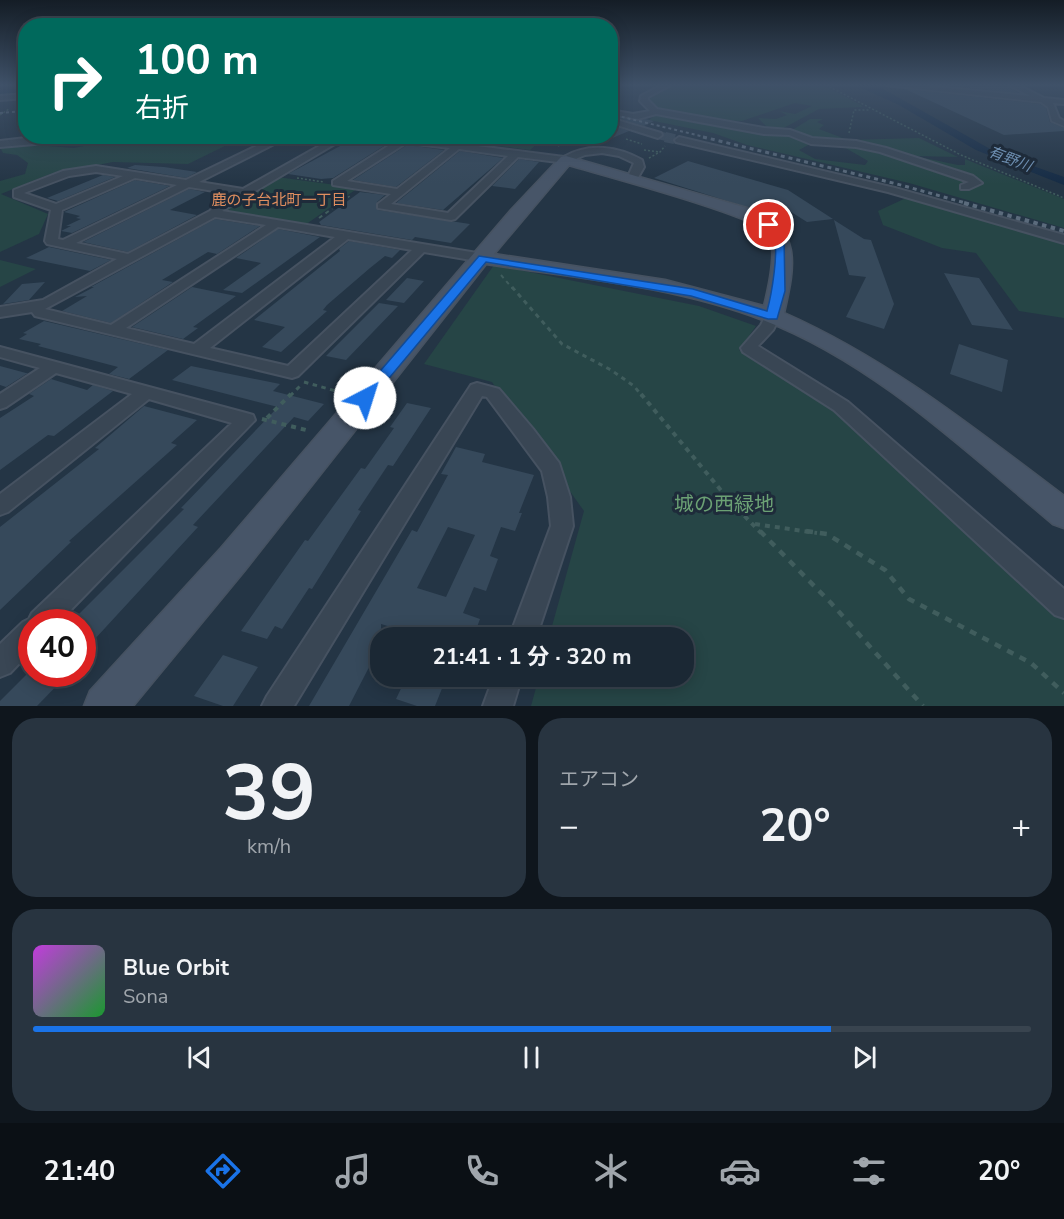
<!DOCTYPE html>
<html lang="ja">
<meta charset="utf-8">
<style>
:root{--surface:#1b2834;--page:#283440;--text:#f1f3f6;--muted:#a0a6ac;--line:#39444f;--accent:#1a73e8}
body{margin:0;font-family:"Nunito Sans","Noto Sans JP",sans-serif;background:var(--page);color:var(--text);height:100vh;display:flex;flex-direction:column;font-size:22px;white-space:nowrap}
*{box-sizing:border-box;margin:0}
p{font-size:20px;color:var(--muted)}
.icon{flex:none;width:33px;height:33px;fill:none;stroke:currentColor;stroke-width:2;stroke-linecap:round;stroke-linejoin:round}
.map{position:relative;height:706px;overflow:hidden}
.details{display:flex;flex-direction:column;gap:12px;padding:12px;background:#0f161d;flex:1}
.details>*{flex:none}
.banner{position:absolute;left:18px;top:18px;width:600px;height:126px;border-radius:24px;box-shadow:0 3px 15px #0003,0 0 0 2px var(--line);background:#00695c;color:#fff;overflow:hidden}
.speed{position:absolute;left:18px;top:609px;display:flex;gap:12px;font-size:30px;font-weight:700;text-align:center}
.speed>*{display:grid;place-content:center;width:78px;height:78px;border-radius:50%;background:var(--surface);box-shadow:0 3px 15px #0003,0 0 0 2px var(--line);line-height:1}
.speed .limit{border:9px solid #d22;background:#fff;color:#111}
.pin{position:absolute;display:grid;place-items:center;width:51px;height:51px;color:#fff;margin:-26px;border:3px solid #fff;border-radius:50%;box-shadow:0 2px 6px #0007}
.me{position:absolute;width:66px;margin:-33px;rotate:40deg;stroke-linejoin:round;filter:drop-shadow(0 0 4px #0008)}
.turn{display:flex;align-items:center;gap:21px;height:126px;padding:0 18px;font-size:27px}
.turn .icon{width:78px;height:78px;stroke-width:2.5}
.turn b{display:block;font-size:42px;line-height:51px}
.big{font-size:45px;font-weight:700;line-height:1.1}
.details .card{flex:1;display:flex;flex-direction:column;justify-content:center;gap:9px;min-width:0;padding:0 21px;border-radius:24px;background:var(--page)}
.details .dial{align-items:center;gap:0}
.dial b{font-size:78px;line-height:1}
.song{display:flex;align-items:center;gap:18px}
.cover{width:72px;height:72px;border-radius:9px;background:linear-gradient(135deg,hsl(290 70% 55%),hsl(130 70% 35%))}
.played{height:6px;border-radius:3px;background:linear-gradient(90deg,var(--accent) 80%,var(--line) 80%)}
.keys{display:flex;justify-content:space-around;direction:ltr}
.heat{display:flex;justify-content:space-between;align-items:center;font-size:33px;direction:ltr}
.details .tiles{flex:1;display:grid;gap:12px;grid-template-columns:1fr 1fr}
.card:last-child{grid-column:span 2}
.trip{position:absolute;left:370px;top:627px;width:324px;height:60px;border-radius:24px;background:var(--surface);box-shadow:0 3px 15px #0003,0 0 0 2px var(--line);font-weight:700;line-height:60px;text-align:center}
.dock{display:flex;height:96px;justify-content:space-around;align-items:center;background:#0b1015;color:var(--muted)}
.dock .icon{width:42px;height:42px}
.dock .selected{color:var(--accent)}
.dock b{font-size:27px;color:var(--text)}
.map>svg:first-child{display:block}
</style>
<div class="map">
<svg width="1064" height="706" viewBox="0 0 1064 706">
<rect width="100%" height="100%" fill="#243545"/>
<path fill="#264546" d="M671 85 827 87 861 105 862 107 819 109 778 131 745 126H766L758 118 776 119 787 115 779 111 795 114 812 106 795 103 742 121 703 120 664 111 647 101 648 96Z
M656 114 788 136 810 144 799 150 815 159 865 165 868 161 844 147 879 148C849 138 818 142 789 132L810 119H823L817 122 824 125 819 129 848 140 919 138 958 157 915 156 958 165H965V159L1064 199V228L909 183 747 145 713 133 649 120Z
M134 136 266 137 229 144 188 164 113 162 50 174 1 194 48 214 39 234 0 252V181L25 174 28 163 17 155 3 153 0 147 53 140 48 146 74 148Z
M415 136H545V137L530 150Z
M277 177 358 188 305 225 217 211Z
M906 198 1064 244V318L1019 311 976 253 942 248 883 225 878 211Z
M0 260 36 269 0 287Z
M494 265 699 306 756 326 739 350 837 409 1064 613V706H531L539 677 684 676V638L549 637 584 511 492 382 424 364Z"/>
<path fill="#162c45" d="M855 85H876L999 154 1064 177V185L976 150 899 105Z"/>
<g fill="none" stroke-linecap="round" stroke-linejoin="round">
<path fill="#162c45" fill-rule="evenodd" d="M26 88V96L0 98V90Z"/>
</g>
<path fill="#36495b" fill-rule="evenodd" d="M943 85 1007 86 1019 93Z
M905 89 1040 104 1046 108 1050 122 1064 128V131L1004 135Z
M610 116 638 121 645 119 654 121 644 126 619 119 614 122 615 126 629 131 610 139Z
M355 138 390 142 333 178 321 179 288 174Z
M407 145 444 150 396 187 353 180Z
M460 151 503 158 443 210 396 203Z
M519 159 539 162 515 189 492 186Z
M688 161 788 190 833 219 807 222 788 210 775 216 654 178Z
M135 165 164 167 197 172 186 178 127 168Z
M103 175 115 177 58 201 47 198Z
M135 180 170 186 72 233 61 231 71 226H66L81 219 76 218 80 216 64 212Z
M189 189 205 192 170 210 197 215 128 252 83 242Z
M360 192 385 195 377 202 378 210 470 224 451 243 415 237 412 240 321 225 319 222Z
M215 219 260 226 217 254 208 252 162 280 173 282 111 323 62 311 87 296 75 297 94 287H91Z
M834 220 864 239 871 240 894 304 884 329 846 317 866 277 849 275Z
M278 229 320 237 242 293 223 290 261 263 236 258Z
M349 241 400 250 392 258 385 256 370 268 327 305 323 310 327 311 281 352 262 347 285 327 254 320 340 251 339 249Z
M49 247 111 260 90 271 26 258Z
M944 273 979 278 1013 330 972 325Z
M407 278 424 281 404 303 386 300Z
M45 282 29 300 3 304 22 284Z
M192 287 236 296 193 327 198 328 183 339 132 327Z
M379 303 398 306 346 360 326 356Z
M44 321 168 350 129 379 109 374 118 367 38 346 41 344 19 339 27 334 23 333Z
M959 344 1008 360 1002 392 950 374Z
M0 366 26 373H28L6 387 0 385Z
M191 366 280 384 273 391 324 404 308 421 294 417 193 525 198 527 82 653V622H71L184 509 181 508 278 407 172 380Z
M51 379 87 390 93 385 113 391 54 436 48 435 0 470V418L34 396 29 394Z
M407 403 431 408 393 466 388 465 358 510 361 511 312 589 309 588 282 629 275 626 267 639 241 631 305 540 308 541 361 468 365 469 394 428 390 427Z
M144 406 197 420 171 443 177 445 69 541 71 542 0 610V527L99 449 95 448Z
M456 447 485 454 482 462 534 475 519 513H522L515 531 501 527 490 556 498 559 486 591 474 587 463 613 480 619 473 638 454 633 453 638H428L381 624V644L349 706H309L412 530 417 532 448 475 441 474ZM448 527 475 535 446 597 417 588Z
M223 655 258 667 233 706H223L194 696Z
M27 674H68L37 706H0V701Z
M407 676H447L435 706H417L396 699Z"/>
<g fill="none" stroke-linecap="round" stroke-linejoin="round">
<path stroke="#3a4a5a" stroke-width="8" stroke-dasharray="8 4" stroke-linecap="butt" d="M658 135 671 138"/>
<path stroke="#3a4a5a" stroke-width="10" stroke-dasharray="10 5" stroke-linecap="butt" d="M665 137 679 140"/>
<g stroke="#465261" stroke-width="4">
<path id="street" d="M662 85H671L648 97V100L657 109 764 128 790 130 812 138 856 141 886 148 973 176 982 183 969 189H961V185L969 182 880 152 856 147 811 144 789 135 764 134 656 114 638 119 610 114V110L633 114 650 111 640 101 641 96Z
M886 85H915L1030 96 1009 85H1018L1044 98 1064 100V104L1053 103 1059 118 1064 121V126L1052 121 1048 107 1041 102Z
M26 94V98L0 100V96Z
M620 121 661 133 662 135 658 138 617 125 616 123Z
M43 136H126L0 147V141Z
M282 136H310L278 142 199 182 243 189 337 136H348L222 211 483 254 490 258 483 262 424 252 298 376 292 378 35 316 32 312 0 317V307L43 300 117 259 47 244 45 241 51 210 14 197V190L63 171 96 166 186 180 273 138ZM96 172 123 176 56 204 24 193 69 176ZM135 178 177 185 63 240 58 239 62 210ZM189 187 233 194 217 203 210 211 128 254 76 243ZM215 217 266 225 111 325 45 309ZM278 227 335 237 194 344 126 328ZM348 239 412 250 288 366 210 348Z
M370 136H399L564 157C589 142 619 147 642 160L644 167 636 181 632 182 627 179 634 163 619 156 602 153 585 155 566 163 518 157 455 219 451 220 378 208V204L391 194 333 185V181L396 141ZM406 143 450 148 397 189 347 181ZM459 149 508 156 448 213 391 204Z
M679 137 895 188 1064 235V243L888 192 676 142 675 140Z
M772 311 780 316 773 330 758 346 848 402 1064 589V618L1055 615 834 410 743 352 741 348 761 325 767 313Z
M0 347 246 413 253 415 255 420 59 622H32V650L10 673 0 677V644L23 622 29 619 32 613 232 423 149 399 8 512 0 515V494L132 394 56 373 6 407 0 409V394L40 368 0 357Z
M477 383 499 389 533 429 559 463 570 497 573 526 536 638H509L551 526 548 497 542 471 487 397 482 396 294 706H262L267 696 471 385Z
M494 676H522L513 706H483Z"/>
</g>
<g stroke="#465261" stroke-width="3">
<path id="secondary" d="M566 156 747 208C803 226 795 265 784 313 888 359 974 428 1064 496V528L1053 524C963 449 873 362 763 320 674 286 579 278 486 264L245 570 133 706H84L90 691 221 548 511 210 561 157ZM569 165C599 174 757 216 768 233 778 248 768 290 764 306L665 280 494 254Z"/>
</g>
<path stroke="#405d5d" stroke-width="1.5" stroke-dasharray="2 2" stroke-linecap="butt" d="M826 85 961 155 1064 198
M0 115 9 109
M849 133 854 110H870
M158 136 201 144
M626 139 642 144
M558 146 579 136
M644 150 660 152
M649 158 660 152 665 146
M297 178 324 182
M338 204 350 196"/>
<path stroke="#405d5d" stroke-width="2" stroke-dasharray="4 4" stroke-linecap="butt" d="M319 218 340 203
M501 275 513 289"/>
<path stroke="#405d5d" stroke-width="3" stroke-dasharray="4.5 4.5" stroke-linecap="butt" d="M512 287 562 344 611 370 634 386 642 396
M304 382 343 393
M290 396 300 386"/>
<path stroke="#405d5d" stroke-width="4" stroke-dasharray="5 5" stroke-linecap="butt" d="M641 394 729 500 761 533
M267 418 291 394
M262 419 310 431
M755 524 817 533"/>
<path stroke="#405d5d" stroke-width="4.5" stroke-dasharray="7 7" stroke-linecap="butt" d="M760 531 831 603 923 706
M806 531 827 534 885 570 909 599 1031 663 1064 693"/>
<use href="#street" fill="#394654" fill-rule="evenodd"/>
<use href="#secondary" fill="#475568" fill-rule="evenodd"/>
<path stroke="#5b6b7c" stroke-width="2" stroke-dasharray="3 3" stroke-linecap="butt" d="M0 113 26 111
M610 114 709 138"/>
<path stroke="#5b6b7c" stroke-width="3" stroke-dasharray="4 4" stroke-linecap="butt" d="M703 137 897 184 969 204"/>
<path stroke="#5b6b7c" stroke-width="4" stroke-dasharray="4.5 4.5" stroke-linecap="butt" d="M964 203 1064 231"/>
</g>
<linearGradient id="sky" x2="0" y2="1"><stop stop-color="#141d26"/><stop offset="0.46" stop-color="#3f5168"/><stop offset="1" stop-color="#3f5168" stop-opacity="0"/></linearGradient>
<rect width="1064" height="184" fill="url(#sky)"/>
<path fill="#1a73e8" stroke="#114b97" stroke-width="1.5" d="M765 223H772L784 237 785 291 777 319H768L691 296 486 262 370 401H360L357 398 479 256 693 289 767 311C771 297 780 248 773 236 771 232 766 228 764 225Z"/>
<g text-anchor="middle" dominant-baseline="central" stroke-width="6" stroke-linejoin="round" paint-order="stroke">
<g font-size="15" font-style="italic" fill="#6d8eb0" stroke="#1e2b3a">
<text transform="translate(1010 159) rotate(21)">有野川</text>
</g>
<g font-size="15" fill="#e08e5f" stroke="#1e2b3a">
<text x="279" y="200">鹿の子台北町一丁目</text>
</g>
<g font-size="20" fill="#6ba174" stroke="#1e2b3a">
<text x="724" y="504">城の西緑地</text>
</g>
</g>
</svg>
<div class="speed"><div class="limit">40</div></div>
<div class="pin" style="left:769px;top:225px;background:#d93025"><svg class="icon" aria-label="arrive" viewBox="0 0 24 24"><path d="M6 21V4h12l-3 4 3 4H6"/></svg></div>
<svg class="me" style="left:365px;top:398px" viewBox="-20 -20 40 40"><circle r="19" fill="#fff"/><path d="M0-13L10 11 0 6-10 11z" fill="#1a73e8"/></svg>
<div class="trip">21:41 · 1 分 · 320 m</div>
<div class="banner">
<div class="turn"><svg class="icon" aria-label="right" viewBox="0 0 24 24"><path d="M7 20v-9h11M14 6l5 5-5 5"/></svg><div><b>100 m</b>右折</div></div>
</div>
</div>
<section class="details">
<div class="tiles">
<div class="card dial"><b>39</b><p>km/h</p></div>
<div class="card"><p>エアコン</p>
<div class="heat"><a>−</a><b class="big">20°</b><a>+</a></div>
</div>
<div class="card">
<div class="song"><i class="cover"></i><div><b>Blue Orbit</b><p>Sona</p></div></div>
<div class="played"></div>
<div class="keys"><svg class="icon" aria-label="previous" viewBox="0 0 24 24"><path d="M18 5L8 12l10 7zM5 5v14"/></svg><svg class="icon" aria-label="pause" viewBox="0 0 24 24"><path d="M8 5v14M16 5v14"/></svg><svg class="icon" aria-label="next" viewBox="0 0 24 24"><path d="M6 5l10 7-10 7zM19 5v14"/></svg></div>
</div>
</div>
</section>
<nav class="dock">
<b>21:40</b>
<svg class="icon selected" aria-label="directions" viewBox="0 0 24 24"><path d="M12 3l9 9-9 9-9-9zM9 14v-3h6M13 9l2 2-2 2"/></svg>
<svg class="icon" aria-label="music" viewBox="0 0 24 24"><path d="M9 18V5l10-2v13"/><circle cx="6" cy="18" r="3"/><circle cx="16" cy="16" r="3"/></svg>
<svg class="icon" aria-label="phone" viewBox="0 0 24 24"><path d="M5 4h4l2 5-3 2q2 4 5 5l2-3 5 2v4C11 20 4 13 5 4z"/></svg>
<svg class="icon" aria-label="climate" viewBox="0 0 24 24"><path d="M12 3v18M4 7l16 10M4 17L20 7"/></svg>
<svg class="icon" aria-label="car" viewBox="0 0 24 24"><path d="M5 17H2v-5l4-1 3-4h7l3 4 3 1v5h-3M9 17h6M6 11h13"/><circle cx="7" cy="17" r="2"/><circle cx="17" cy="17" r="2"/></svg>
<svg class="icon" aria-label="filters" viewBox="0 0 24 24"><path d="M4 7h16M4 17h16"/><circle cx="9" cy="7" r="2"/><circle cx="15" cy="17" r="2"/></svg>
<b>20°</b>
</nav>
